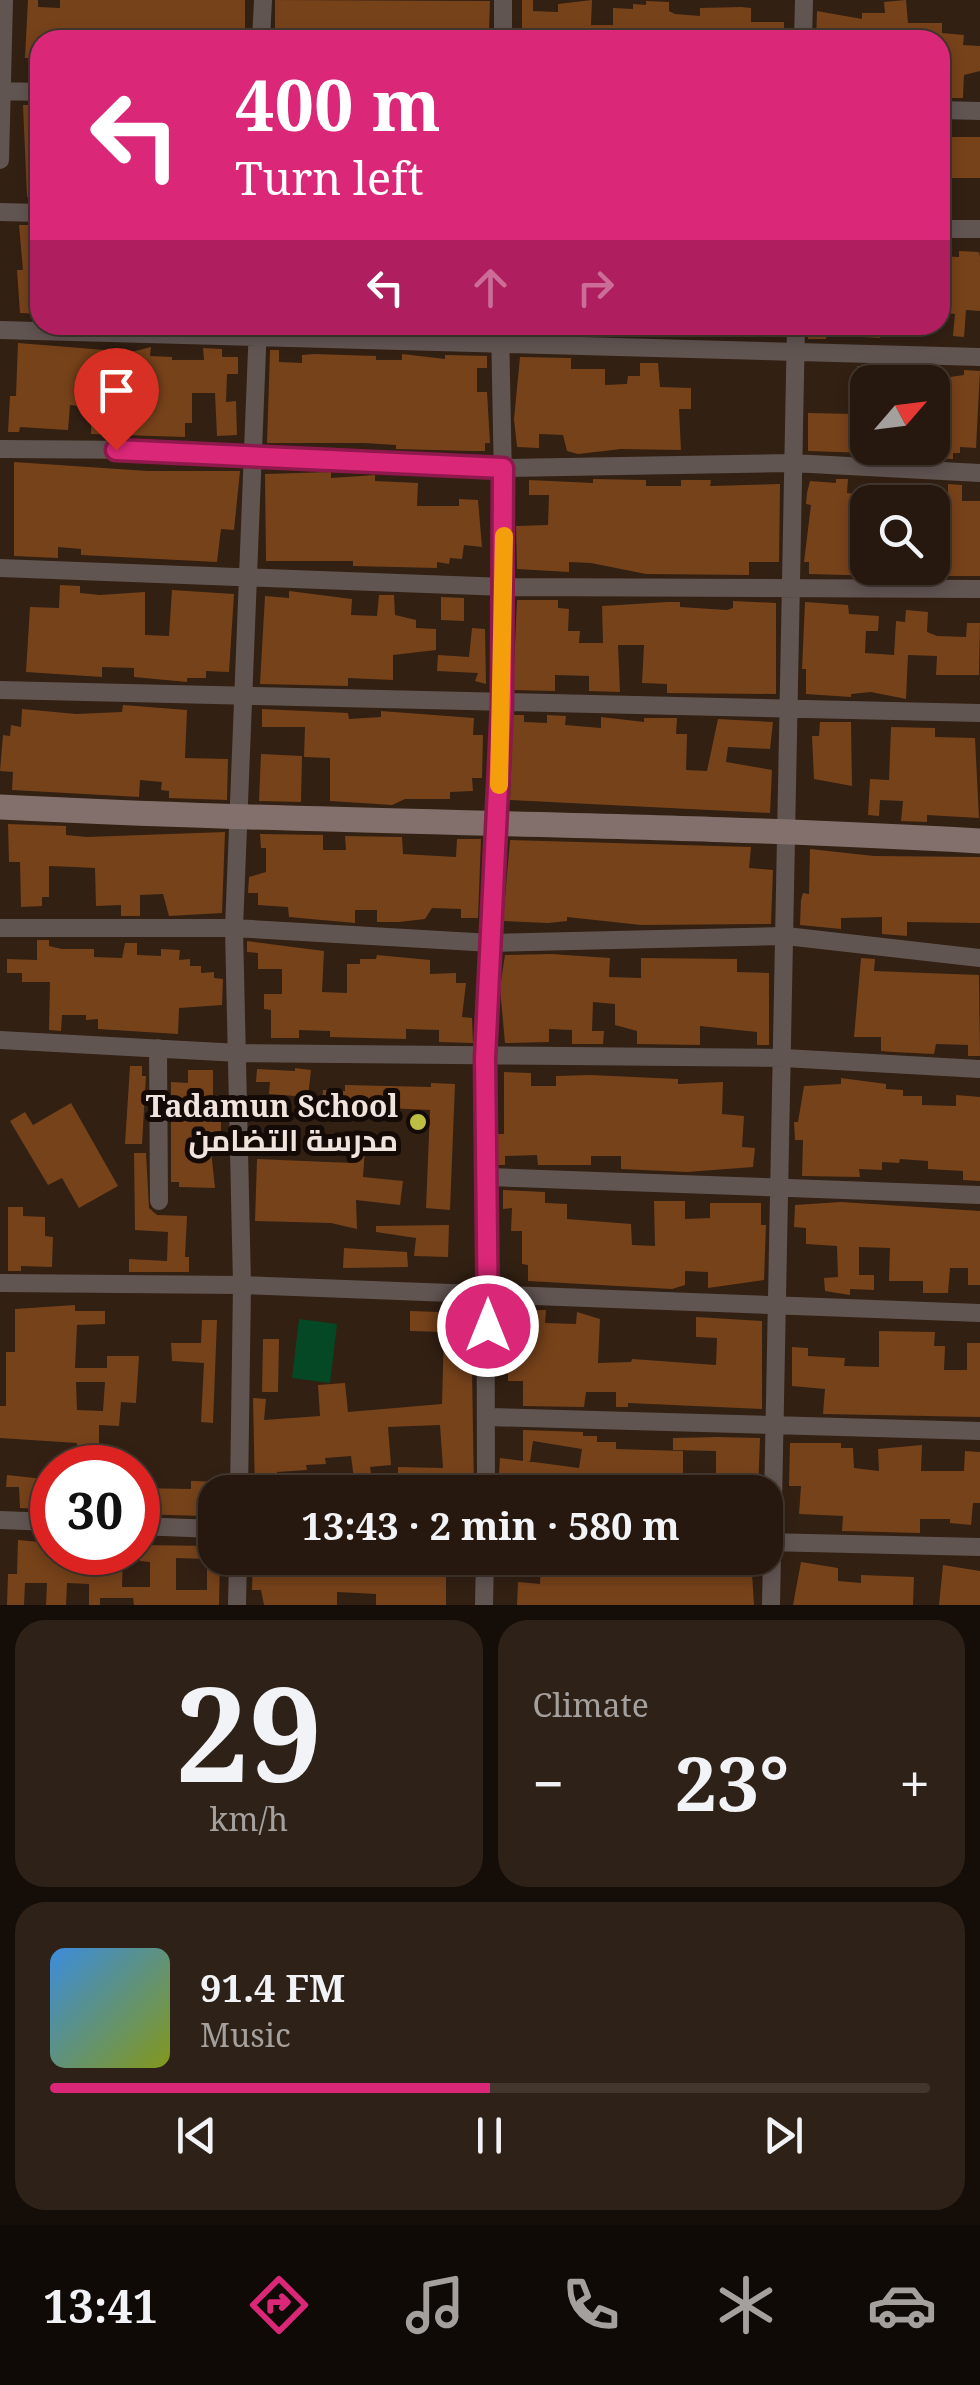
<!DOCTYPE html>
<meta charset="utf-8">
<style>
:root{--surface:#26180e;--page:#2e2117;--text:#f1f3f6;--muted:#a4a09e;--line:#42372e;--accent:#db2777}
body{margin:0;font-family:"Noto Serif",Cairo,serif;background:var(--page);color:var(--text);height:100vh;display:flex;flex-direction:column;font-size:38px;white-space:nowrap}
*{box-sizing:border-box;margin:0}
p{font-size:32px;color:var(--muted)}
.icon{flex:none;width:55px;height:55px;fill:none;stroke:currentColor;stroke-width:2;stroke-linecap:round;stroke-linejoin:round}
.map{position:relative;height:1605px;overflow:hidden}
.details{display:flex;flex-direction:column;gap:15px;padding:15px;background:#150d08;flex:1}
.details>*{flex:none}
.guide{position:absolute;left:30px;top:30px;width:920px;height:305px;border-radius:30px;box-shadow:0 5px 15px #0003,0 0 0 2px var(--line);background:#db2777;color:#fff;overflow:hidden}
.needle{width:65px;rotate:62deg}
.controls{position:absolute;left:850px;top:365px;display:grid;gap:20px}
.controls a{display:grid;place-items:center;width:100px;height:100px;border-radius:20px;background:var(--surface);box-shadow:0 5px 15px #0003,0 0 0 2px var(--line);font-size:50px}
.speed{position:absolute;left:30px;top:1445px;display:flex;gap:20px;font-size:50px;font-weight:700;text-align:center}
.speed>*{display:grid;place-content:center;width:130px;height:130px;border-radius:50%;background:var(--surface);box-shadow:0 5px 15px #0003,0 0 0 2px var(--line);line-height:1}
.speed .limit{border:15px solid #d22;background:#fff;color:#111}
.pin{position:absolute;display:grid;place-items:center;width:85px;height:85px;color:#fff;margin:-102px -42px;border-radius:50% 50% 50% 0;rotate:-45deg;box-shadow:0 0 10px #0007}
.pin .icon{rotate:45deg}
.me{position:absolute;width:110px;margin:-55px;rotate:0deg;stroke-linejoin:round;filter:drop-shadow(0 0 8px #0008)}
.turn{display:flex;align-items:center;gap:35px;height:210px;padding:0 40px;font-size:45px}
.turn .icon{width:130px;height:130px;stroke-width:2.5}
.turn b{display:block;font-size:70px;line-height:85px}
.lanes{display:flex;align-items:center;height:95px;padding:0 40px;background:#0003;justify-content:center;gap:50px;direction:ltr}
.lanes .off{opacity:.35}
.big{font-size:75px;font-weight:700;line-height:1.1}
.details .widget{flex:1;display:flex;flex-direction:column;justify-content:center;gap:15px;min-width:0;padding:0 35px;border-radius:30px;background:var(--page)}
.details .dial{align-items:center;gap:0}
.dial b{font-size:130px;line-height:1}
.song{display:flex;align-items:center;gap:30px}
.cover{width:120px;height:120px;border-radius:15px;background:linear-gradient(135deg,hsl(210 70% 55%),hsl(70 70% 35%))}
.played{height:10px;border-radius:5px;background:linear-gradient(90deg,var(--accent) 50%,var(--line) 50%)}
.keys{display:flex;justify-content:space-around;direction:ltr}
.heat{display:flex;justify-content:space-between;align-items:center;font-size:55px;direction:ltr}
.details .tiles{flex:1;display:grid;gap:15px;grid-template-columns:1fr 1fr}
.widget:last-child{grid-column:span 2}
.trip{position:absolute;left:198px;top:1475px;width:585px;height:100px;border-radius:30px;background:var(--surface);box-shadow:0 5px 15px #0003,0 0 0 2px var(--line);font-weight:700;line-height:100px;text-align:center}
.dock{display:flex;height:160px;justify-content:space-around;align-items:center;background:#0f0a06;color:var(--muted)}
.dock .icon{width:70px;height:70px}
.dock .on{color:var(--accent)}
.dock b{font-size:45px;color:var(--text)}
.map>svg:first-child{display:block}
</style>
<div class="map">
<svg width="980" height="1605" viewBox="0 0 980 1605">
<rect width="100%" height="100%" fill="#322013"/>
<path fill="#044825" d="M299 1319 337 1324 330 1383 292 1378Z"/>
<path fill="#76421a" fill-rule="evenodd" d="M28 0H38V7L60 8V0H245V31L243 40H40V58H25Z
M275 0 490 1 489 32H476V40H275Z
M522 0H533V11L558 12V4L592 0 591 25H613V8L633 9V4L646 5V1L669 2V11L675 14 700 16V8L741 7 751 8V22H784V40H522Z
M906 0 908 23H942V33L964 35 963 45 980 46V71L964 75 963 98H942L940 40 829 35V40H816L817 11 862 19V13H885L884 2Z
M23 105H37L40 118V198L27 197Z
M948 137H980V178H940V150H948Z
M19 225H40V314L20 313 17 270H23Z
M959 251 979 252 980 257V311L966 310 964 337 953 336 955 314 946 313 947 304 940 305V256L959 257Z
M808 325H880V338L826 335V339H808Z
M18 343 131 352 151 347 150 356 172 357V360H204L203 348 222 349V357H238V374H227L226 402 236 401 237 435 217 436 215 393H192V423H185V437L91 434 92 407 70 405 68 430 20 427 19 432H8L10 396H16Z
M270 350H279V362L302 363V355L314 354 376 356V360H402V354L445 359V355L487 356V368H477V392H487L490 443H485V451H472L396 449V445L364 443H267Z
M520 357 571 358V369H605V385L627 384 628 376H640V363H658L660 387 691 388V409H679L681 450 621 449 578 454 567 451 563 435 539 434V448L517 447 514 419Z
M857 366H868L866 453 808 451V413L856 414Z
M880 369 927 370 928 382H879Z
M964 370 980 371 976 448 960 447V453H953V459L889 456V448H932V394H942L943 378 964 375Z
M14 462 148 471H240L234 530 221 529 217 562 81 555V549L58 547V558L14 556Z
M331 472V478L375 475V481L418 483 417 506H459V499L478 500 482 547 464 545 462 559 450 558 449 564 437 562V568L353 566V561H266L265 474Z
M593 479 646 480V486H681V480H711L710 486 780 484 779 562H749V575L646 574 591 563 569 562V572L517 569 516 526 548 525 549 495H529V480L593 483Z
M836 479H848L847 493 868 495V568H883V576L809 574V562H804L811 505 806 504 807 493 810 481 836 483Z
M948 484 962 485V501H980V576H932V494H948Z
M60 585 80 586V593L100 595 145 592V635L169 636 172 590 234 594 229 672 206 671V678H187V682L134 677V668L102 667V677L26 672 30 607 59 608Z
M289 591 352 599 351 615 377 616 379 595H394L395 615 416 620V628L436 629V650L393 655V680L348 678V686L260 684 265 596 289 598Z
M441 597 464 598V621L441 620Z
M517 600H558V608L569 609 568 631H580L579 643H603L602 606 668 602H680V607L727 610 733 608V601L776 603V694L667 693V684L642 683 644 645H618L620 692 589 691V676L555 675V691L513 690Z
M805 602 848 605 849 614 879 616 878 631H866L865 653 894 655 896 621 905 622 906 610 928 612 927 632 937 636 966 637 967 623H980L979 675H936L937 656 908 655 906 699 871 692 851 694V697L806 694V669H802Z
M472 628 485 629 486 684 475 681 478 673 437 671 438 655 469 657Z
M123 705 187 710 185 758 228 759 227 800 169 798V791L161 790 162 782 140 780 139 797 12 790 13 772 0 771 3 735 10 736 11 725 21 727 22 709 76 714 122 712Z
M262 709 348 713 349 719 381 717V711L474 718 473 735H483L482 778H472L473 791 450 792V799H405L392 805 330 801V758L304 757 305 727H262Z
M513 715H524V722L547 723V715L566 716 565 725 601 728V717L644 722V718H677L676 734H687L686 770 707 771 718 719 773 722 770 749 728 747 726 762 772 770 770 813 510 800Z
M820 722H851L852 786 814 779 812 736H819Z
M891 727 935 728V737L975 738 979 818 927 815V822L901 821 903 801 880 800 879 816 868 815 870 779 889 780Z
M261 754 302 756 301 802 259 801Z
M8 824 66 826V835L87 837 225 832 222 913 169 916 163 894 140 895V916H121V905L96 906 95 868 75 867 49 866V897H42V906L21 907 20 862H9Z
M260 834 323 835V850H346L345 836 402 837 403 854 456 857 457 839H481L478 918H461V909L432 908 425 919 399 922H377V910H355V923L289 917 288 907 258 905V893H248L249 877 266 872V848H261Z
M510 840 751 847 749 868 773 870 771 924 641 925 567 917V921L548 923 503 921Z
M810 849 874 856 980 857V923L907 922V936L882 934V917L841 918V929L800 925 801 900 803 893 809 894Z
M37 940H49V946L62 949H94V957L122 958 125 943H137V955L161 956V949L180 950 179 960 190 959V966H201V973L214 972V978L223 979 222 1005 179 1008 178 1034 98 1029V1019L86 1020V1015H62L61 1031 49 1030 50 982H22V973H7V959L37 960Z
M247 941 324 951 322 992 347 993V964H360V959H376L377 955 430 960V974L456 973V983H466L462 1017 472 1018 473 1043 439 1042V1030L406 1029V1039L330 1037V1031L299 1030V1038H271V1010L264 1009V994H282V969H258V953L247 952Z
M551 954 610 958 609 977 641 978V958L737 959V972L769 973V1045H757V1032L700 1026V1045L637 1044V1031L615 1025V1004L593 1002 592 1031H604L603 1044H572V1030L549 1029V1042L505 1043 500 988 505 955Z
M861 958 875 959 874 971 979 975 980 1056H968V1045L936 1044 934 1054 893 1052 881 1051V1037H854Z
M130 1066H142V1076H146L142 1144H125Z
M295 1068 311 1070 308 1097 269 1094 270 1082H256L257 1069 295 1071Z
M188 1070H213V1110H221V1132H209L215 1188 179 1187V1182H171V1082L188 1083Z
M504 1072 531 1073V1086H556V1076L590 1075 678 1079V1084L723 1082 722 1114 744 1116 742 1147 755 1148 753 1167 687 1172 621 1169V1156H591V1165H538L537 1155 505 1156V1165H498V1134H504Z
M841 1078 886 1084V1089L903 1090V1096H922V1105L956 1106V1095L980 1097V1181L963 1180V1171L928 1169V1161L900 1159 899 1163 882 1162V1170L859 1169 860 1177 802 1176 803 1140H795L794 1122H798L804 1086 841 1084Z
M431 1083 455 1084 450 1210 426 1208 430 1110 322 1105 323 1090 345 1091V1085L431 1087Z
M71 1103 118 1186 79 1208 62 1178 48 1185 10 1121 25 1112 33 1125Z
M353 1149 365 1150 363 1177 403 1181 400 1205 356 1200 357 1229 331 1223 255 1221 257 1159 352 1163Z
M134 1153H146L149 1208 157 1215 187 1216 185 1257H189V1272H129V1259L167 1261 168 1232 135 1230Z
M503 1190 545 1192V1203L567 1204V1219L631 1224 632 1245 655 1246 654 1201H685V1219L710 1218V1203H761V1225H766L764 1280 708 1288V1272L685 1271V1285L672 1289 528 1281V1265L522 1264V1231H511L512 1208 503 1209Z
M841 1202 980 1211V1285H968V1268H950L948 1293H923V1281H889L890 1248 859 1247V1275H874V1290L850 1289V1295L825 1291 824 1278 838 1277 837 1246 806 1244V1228L794 1227 795 1205Z
M8 1207H23V1216L45 1217V1236L53 1237 52 1267 21 1266V1271H8Z
M449 1225 448 1257 414 1256 416 1238 376 1232V1226Z
M344 1248 407 1252 408 1267 343 1268Z
M75 1305V1311H105V1324L77 1325 75 1368H107V1356H139L136 1403 121 1402 119 1426 99 1425V1452L127 1453 126 1468H76L77 1443 0 1438V1406H6V1352H15V1309ZM76 1382H105L103 1411 77 1410Z
M471 1306 474 1492 398 1490V1467L443 1468 440 1425 388 1427 391 1465 370 1467 373 1485 355 1487 351 1456 325 1458 326 1464 306 1465 307 1470 277 1472 276 1492H255L253 1398 266 1399 264 1420 320 1416 318 1385 345 1383 348 1412 442 1404 444 1332 410 1331V1311L471 1313Z
M546 1310 545 1323 576 1324 577 1312 600 1319 598 1363 631 1362 632 1359 716 1365 717 1338 696 1337V1317L762 1321V1409L628 1403V1407H616V1392H586L584 1407 523 1406V1381H508V1354H498V1311Z
M202 1320H217L213 1423 201 1422 204 1363 172 1361 171 1343H201Z
M879 1331 935 1332 934 1346H945L944 1370H967V1343H980V1417L823 1414 825 1389 792 1386V1347L808 1348V1356L845 1358 844 1366 879 1367Z
M263 1339H279L278 1392H262Z
M523 1430 583 1432V1436H597V1442H616V1449L683 1451V1492H498L500 1458 523 1461ZM533 1441 582 1449 579 1468 526 1461 530 1462Z
M717 1437 760 1438 758 1492H716V1451L673 1450V1438Z
M790 1443H841V1448H853L854 1468 879 1471 878 1449 922 1445 921 1471H964L965 1451 980 1452V1503H973L971 1525 950 1523V1519H920V1533L842 1531 843 1516 799 1514 801 1486H789Z
M7 1475 44 1479 43 1509 20 1508 19 1487H6Z
M191 1481 227 1482V1492H203L202 1516 138 1514V1488L191 1489Z
M18 1540 52 1543V1552H123L122 1587H150V1562L140 1561V1545L215 1546V1558H220L219 1605H134L133 1598H100V1605H89V1584L67 1583 66 1605H46L47 1583H25L24 1605H7L8 1574H17ZM176 1558 207 1559V1590H176Z
M253 1558H446V1605H376V1594L337 1592V1605H264L261 1590H252Z
M582 1558H593V1565H616V1558H751L754 1605H517L518 1582 540 1584 541 1562 582 1563Z
M801 1562 838 1568V1581L861 1583V1575L914 1577 913 1605H793Z
M943 1565 980 1571V1605H939Z"/>
<g fill="none" stroke-linecap="round" stroke-linejoin="round">
<path stroke="#615552" stroke-width="18" d="M261 40 263 0
M503 40V0
M803 40 804 0
M0 91 40 92
M940 110 980 111
M0 160 4 0
M0 212 40 213
M940 229H980
M0 330 980 357
M0 449 154 450 503 468 792 463 980 473
M0 568 505 587 980 589
M0 690 980 713
M0 928H234L492 943 786 936 980 958
M0 1040 239 1053 784 1058 980 1069
M158 1048 159 1201
M488 1177 980 1195
M0 1283 242 1285 980 1313
M488 1417 980 1431
M239 1492 242 1285 234 928 258 325
M486 1492 485 1058 505 587 500 325
M0 1520 52 1522
M138 1526 215 1529
M765 1542 980 1547
M237 1605 238 1558
M484 1605 485 1558
M771 1605 796 325"/>
<path stroke="#83706c" stroke-width="25" d="M0 807C327 824 654 822 980 841"/>
</g>
<g fill="none" stroke-linecap="round" stroke-linejoin="round">
<g stroke="#8e194d" stroke-width="25">
<path id="route" d="M116 450 503 468 502 705 485 1058 488 1326"/>
</g>
<use href="#route" stroke="#db2777" stroke-width="18"/>
<path stroke="#f59e0b" stroke-width="18" d="M499 785 504 536"/>
</g>
<circle fill="#bdbf43" stroke="#140b07" stroke-width="4" cx="418" cy="1122" r="10"/>
<g text-anchor="middle" dominant-baseline="central" stroke-width="10" stroke-linejoin="round" paint-order="stroke">
<g font-size="30" font-weight="bold" fill="#f1e4dc" stroke="#140b07" text-anchor="end">
<text x="398" y="1105">Tadamun School<tspan x="398" dy="34">مدرسة التضامن</tspan></text>
</g>
</g>
</svg>
<div class="controls">
<a><svg class="needle" viewBox="-14 -14 28 28"><path d="M0-13l5 13h-10z" fill="#e53935"/><path d="M0 13l5-13h-10z" fill="#a4a09e"/></svg></a>
<a><svg class="icon" aria-label="search" viewBox="0 0 24 24"><circle cx="10" cy="10" r="6"/><path d="M15 15l6 6"/></svg></a>
</div>
<div class="speed"><div class="limit">30</div></div>
<div class="pin" style="left:116px;top:450px;background:#d93025"><svg class="icon" aria-label="arrive" viewBox="0 0 24 24"><path d="M6 21V4h12l-3 4 3 4H6"/></svg></div>
<svg class="me" style="left:488px;top:1326px" viewBox="-20 -20 40 40"><circle r="17" fill="#db2777" stroke="#fff" stroke-width="3"/><path d="M0-11L8 9 0 5-8 9z" fill="#fff"/></svg>
<div class="trip">13:43 · 2 min · 580 m</div>
<div class="guide">
<div class="turn"><svg class="icon" aria-label="left" viewBox="0 0 24 24"><path d="M17 20v-9H6M10 6l-5 5 5 5"/></svg><div><b>400 m</b>Turn left</div></div>
<div class="lanes"><svg class="icon" aria-label="left" viewBox="0 0 24 24"><path d="M17 20v-9H6M10 6l-5 5 5 5"/></svg><svg class="icon off" aria-label="ahead" viewBox="0 0 24 24"><path d="M12 20V5M6 11l6-6 6 6"/></svg><svg class="icon off" aria-label="right" viewBox="0 0 24 24"><path d="M7 20v-9h11M14 6l5 5-5 5"/></svg></div>
</div>
</div>
<section class="details">
<div class="tiles">
<div class="widget dial"><b>29</b><p>km/h</p></div>
<div class="widget"><p>Climate</p>
<div class="heat"><a>−</a><b class="big">23°</b><a>+</a></div>
</div>
<div class="widget">
<div class="song"><i class="cover"></i><div><b>91.4 FM</b><p>Music</p></div></div>
<div class="played"></div>
<div class="keys"><svg class="icon" aria-label="previous" viewBox="0 0 24 24"><path d="M18 5L8 12l10 7zM5 5v14"/></svg><svg class="icon" aria-label="pause" viewBox="0 0 24 24"><path d="M8 5v14M16 5v14"/></svg><svg class="icon" aria-label="next" viewBox="0 0 24 24"><path d="M6 5l10 7-10 7zM19 5v14"/></svg></div>
</div>
</div>
</section>
<nav class="dock">
<b>13:41</b>
<svg class="icon on" aria-label="directions" viewBox="0 0 24 24"><path d="M12 3l9 9-9 9-9-9zM9 14v-3h6M13 9l2 2-2 2"/></svg>
<svg class="icon" aria-label="music" viewBox="0 0 24 24"><path d="M9 18V5l10-2v13"/><circle cx="6" cy="18" r="3"/><circle cx="16" cy="16" r="3"/></svg>
<svg class="icon" aria-label="phone" viewBox="0 0 24 24"><path d="M5 4h4l2 5-3 2q2 4 5 5l2-3 5 2v4C11 20 4 13 5 4z"/></svg>
<svg class="icon" aria-label="climate" viewBox="0 0 24 24"><path d="M12 3v18M4 7l16 10M4 17L20 7"/></svg>
<svg class="icon" aria-label="car" viewBox="0 0 24 24"><path d="M5 17H2v-5l4-1 3-4h7l3 4 3 1v5h-3M9 17h6M6 11h13"/><circle cx="7" cy="17" r="2"/><circle cx="17" cy="17" r="2"/></svg>
</nav>
